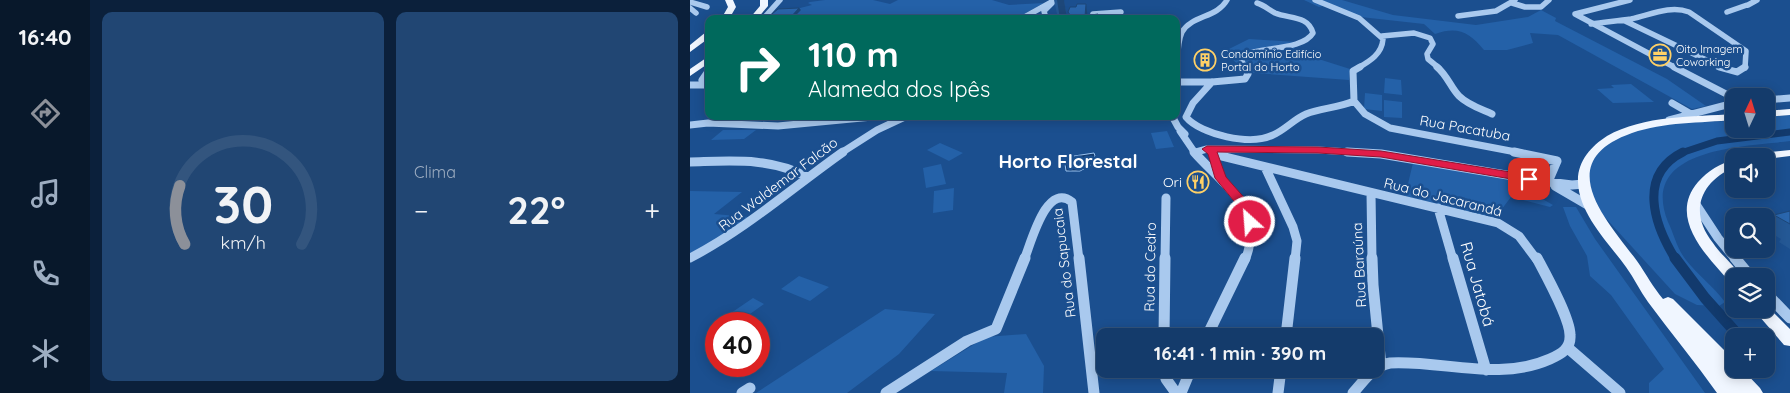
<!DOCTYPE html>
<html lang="pt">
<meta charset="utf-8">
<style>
:root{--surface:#143b6b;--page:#214673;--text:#f1f3f6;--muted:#9dadc1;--line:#33557e;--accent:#8c9099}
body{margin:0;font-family:Quicksand,sans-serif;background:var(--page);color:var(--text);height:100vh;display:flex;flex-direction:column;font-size:19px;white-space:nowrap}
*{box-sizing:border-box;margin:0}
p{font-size:16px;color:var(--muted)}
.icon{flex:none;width:28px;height:28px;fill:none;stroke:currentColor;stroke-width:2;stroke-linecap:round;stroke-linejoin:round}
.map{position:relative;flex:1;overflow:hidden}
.sheet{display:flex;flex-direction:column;gap:12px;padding:12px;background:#0b203b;width:600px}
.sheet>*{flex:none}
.hud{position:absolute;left:15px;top:15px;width:475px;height:105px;border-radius:10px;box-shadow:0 2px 12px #0003,0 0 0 1px var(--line);background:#00695c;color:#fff;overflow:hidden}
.needle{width:32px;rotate:4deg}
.buttons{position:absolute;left:1035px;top:88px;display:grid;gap:10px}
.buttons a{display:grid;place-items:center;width:50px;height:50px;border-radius:10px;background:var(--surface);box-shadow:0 2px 12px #0003,0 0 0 1px var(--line);font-size:25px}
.speed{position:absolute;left:15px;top:312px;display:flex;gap:10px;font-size:25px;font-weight:700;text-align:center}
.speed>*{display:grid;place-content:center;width:65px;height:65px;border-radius:50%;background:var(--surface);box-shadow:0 2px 12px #0003,0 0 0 1px var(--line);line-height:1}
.speed .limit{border:8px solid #d22;background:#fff;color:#111}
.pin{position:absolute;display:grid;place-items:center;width:42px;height:42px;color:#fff;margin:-21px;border-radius:10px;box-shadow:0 2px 8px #0006}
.me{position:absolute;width:55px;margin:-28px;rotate:334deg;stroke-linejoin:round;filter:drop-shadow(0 0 4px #0008)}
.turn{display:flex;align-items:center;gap:18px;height:105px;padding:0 20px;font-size:22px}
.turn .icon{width:65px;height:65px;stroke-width:2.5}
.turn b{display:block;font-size:35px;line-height:42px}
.big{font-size:38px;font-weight:800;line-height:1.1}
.sheet .card{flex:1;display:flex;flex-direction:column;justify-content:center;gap:8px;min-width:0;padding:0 18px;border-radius:10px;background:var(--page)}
.sheet .dial{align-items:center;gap:0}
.dial svg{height:130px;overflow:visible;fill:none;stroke:var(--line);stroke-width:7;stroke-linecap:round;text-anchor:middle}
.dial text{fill:var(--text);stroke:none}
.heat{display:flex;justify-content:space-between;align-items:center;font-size:28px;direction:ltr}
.sheet .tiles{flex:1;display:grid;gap:12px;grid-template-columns:repeat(2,1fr)}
.trip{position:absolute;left:406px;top:328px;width:288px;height:50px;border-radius:10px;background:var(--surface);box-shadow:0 2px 12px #0003,0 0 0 1px var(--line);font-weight:800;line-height:50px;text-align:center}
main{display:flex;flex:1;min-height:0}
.dock{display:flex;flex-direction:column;width:90px;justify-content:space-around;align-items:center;background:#08182b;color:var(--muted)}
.dock .icon{width:35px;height:35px}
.dock .on{color:var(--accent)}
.dock b{font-size:22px;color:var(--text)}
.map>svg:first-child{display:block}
</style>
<main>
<nav class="dock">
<b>16:40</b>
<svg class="icon on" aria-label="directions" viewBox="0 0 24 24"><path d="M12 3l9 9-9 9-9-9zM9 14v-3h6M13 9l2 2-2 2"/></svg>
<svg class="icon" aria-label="music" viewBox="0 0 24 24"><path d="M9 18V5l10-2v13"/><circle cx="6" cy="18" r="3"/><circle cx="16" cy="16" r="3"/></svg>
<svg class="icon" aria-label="phone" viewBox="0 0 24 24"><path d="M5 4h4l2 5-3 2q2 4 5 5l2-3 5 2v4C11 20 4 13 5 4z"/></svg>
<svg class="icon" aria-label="climate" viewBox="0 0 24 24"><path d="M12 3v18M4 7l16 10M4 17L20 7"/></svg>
</nav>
<section class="sheet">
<div class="tiles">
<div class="card dial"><svg viewBox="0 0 100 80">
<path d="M14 69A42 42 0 1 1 86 69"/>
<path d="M14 69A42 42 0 0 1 11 33" stroke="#8c9099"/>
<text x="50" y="56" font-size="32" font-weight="700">30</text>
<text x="50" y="72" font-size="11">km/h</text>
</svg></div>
<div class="card"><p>Clima</p>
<div class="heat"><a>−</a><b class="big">22°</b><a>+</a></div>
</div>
</div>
</section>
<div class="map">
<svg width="1100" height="393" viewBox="0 0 1100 393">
<rect width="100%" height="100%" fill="#1b4f8f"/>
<path fill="#2461a8" d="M135 0H183L200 4 208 0H302L319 5 354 3 325 19H103L110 8 122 5 118 3 120 2Z
M614 0H652L703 15 786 25 838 17 851 10 866 18 865 21 977 79 1016 106 1002 109 868 35 840 33 843 43 817 50H794C779 32 768 26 745 34L734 24 671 17 639 4 629 7Z
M559 39 606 42 604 49 590 51 601 59 619 56 660 69 659 80 564 73 546 63 535 51Z
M695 78 711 80 712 95 694 93Z
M941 84 964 102 923 103 907 89 924 88 921 85Z
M675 93 692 95V111L674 109Z
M694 100 712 102V118L694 117Z
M1100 115V141C1054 147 948 147 978 222 984 234 987 249 996 260 1008 275 1023 286 1035 302L1029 306 1007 305 985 294 912 214 897 182 899 164 920 139 965 123 1044 121V129H1076V117Z
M33 130H66L54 139 21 140Z
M477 131 484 147 466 149 461 133Z
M250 143 273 153 259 161 237 150Z
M723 163 819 180 863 205 860 207 821 197 805 218 715 196Z
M251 164 256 184 236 188 233 168Z
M264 188 263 210 243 213 244 191Z
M0 191 52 192 24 214 59 217 31 239 0 253Z
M873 207H886L905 239 1015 393H959V383L974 369 921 295 900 276 897 256 880 226Z
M109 276 139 287 120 301 91 289Z
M63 298 74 304 46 324H26V328L22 326Z
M195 309 245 314 209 354 157 393H66Z
M336 334 354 366 353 393H314L317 373 241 371 296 337Z"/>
<path fill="#123a6d" stroke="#9cc4f0" d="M404 153 405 156 400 161 406 162 390 171H376L375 164 372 165 371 158Z"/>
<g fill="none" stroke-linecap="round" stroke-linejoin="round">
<path stroke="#123a6d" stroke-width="7" d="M991 153 1027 141 1100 132"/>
<path stroke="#123a6d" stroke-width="9" d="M986 260C964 225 947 175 993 152"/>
<path stroke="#123a6d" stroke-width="11" d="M985 258 1015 298 1049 336"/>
<path stroke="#a9c9ee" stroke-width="5.5" d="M625 0 669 18 693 39C692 54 680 61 668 68
M940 0 885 14 986 68
M0 2 17 7
M822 3 835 7H851L859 0
M1058 5 1067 0
M0 8 6 13
M1037 12 1057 5
M768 16 806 11 825 0
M73 19 90 0
M331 19 365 0
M356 19 354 11 362 3
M407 19 403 14 431 12
M933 20 1033 68
M901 24C914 22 928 21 941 19 960 15 980 5 999 12L1056 51 1055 68
M692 36 724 33 740 38 743 44 737 54 738 59 749 68
M487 68C488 57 487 43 492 32 502 15 527 18 537 0
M555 68 552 61 554 55C572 47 613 50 623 33 618 15 599 19 585 13 579 10 574 5 567 3"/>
<path stroke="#a9c9ee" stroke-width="7" d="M747 67C757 75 761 88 769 96 778 105 791 109 802 114
M984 67 1044 98
M1029 67 1047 72 1055 67
M19 70 12 80 19 81
M486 78 487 67
M486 82H522L555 79 558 74 555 67
M522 82 503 103 496 117C511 135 561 146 583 135 595 130 604 119 616 114 631 108 648 108 664 101L663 71 670 67
M0 85H19
M1076 100 1100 98
M664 101 675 114 700 128 831 153
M982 103 1001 114
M482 116 488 127 495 134
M979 120 1044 103
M0 125 18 123 88 126 193 116
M490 131 505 153
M506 152 517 149 628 150 676 153
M151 153 187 130 217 116"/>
<path stroke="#a9c9ee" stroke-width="9" d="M504 152C532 184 576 210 555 260
M657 152 691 154 858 182 882 185 894 184
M824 152 867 161 858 182
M523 154 808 223 829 236 847 260
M0 162C41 161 80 157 117 177
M575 167 603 227 607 241 605 260
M865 186 901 207
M681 193 682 260
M1005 203 1028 238 1046 260
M748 208 763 260
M0 258C56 229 102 188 153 152
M334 260C341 244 356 181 382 202L389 260
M475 260 476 198"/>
<path stroke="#a9c9ee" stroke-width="11" d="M389 258 404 393
M682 258 683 285 691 366
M763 258 796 370
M1045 258 1060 276
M1076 293 1100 318
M474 336 475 258
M517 336 555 258
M596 336 605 258
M878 348 930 393
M474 369 476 379 486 393
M52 393 60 388
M196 393 277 341 306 329 335 258
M491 393 501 369
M588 393 591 369
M663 393C674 381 683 366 700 363 753 360 808 382 860 359 871 354 881 349 880 335 880 318 856 275 847 258"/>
<path fill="#f0f6ff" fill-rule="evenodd" d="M35 0H43L46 7 39 19H31L38 7Z
M70 0H78V6L67 19H59L70 6Z
M16 32H19V38L0 52V45Z
M19 56V63L0 76V69Z
M1100 109V115L1076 117V111Z
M1044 114V120C1010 123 974 122 942 133 860 162 917 220 947 261 956 274 963 287 973 299L978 297 983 299 1044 360V369H1052L1070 388 1073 393H1027C1005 362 981 333 958 302 950 291 944 278 936 267 918 242 889 214 888 182 887 162 901 146 917 136 954 115 1003 117 1044 114Z
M1100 150V156L1076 159V156H1066L1072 153Z
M1044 160V167C1009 183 999 213 1023 243 1031 255 1043 264 1051 276H1044V282L1039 281C1015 254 978 217 1008 182 1018 171 1030 163 1044 160Z
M1076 305 1100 329V346L1094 345 1063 309H1076Z"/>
</g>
<path fill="#245895" d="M364 0H374L377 19H369L367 14Z
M386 7 398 15 412 19H379L378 12Z
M1100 211V249L1089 242 1091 239 1076 230V226L1084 215Z"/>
<path fill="#1d4779" d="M367 0H374L377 19H370Z
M396 4 398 19 395 16Z
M109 8 111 10 102 19H99Z"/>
<path fill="#2a66ad" stroke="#1d4779" d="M387 4H396L395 16 408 14 412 19H383L378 12 380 7H386Z
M109 8 99 19H76L88 9Z
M204 17 216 19H202Z
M1100 211V224L1084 215Z"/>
<path fill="#e11d48" stroke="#92132f" d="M517 146 628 147 691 151 839 175 844 179 839 182 691 157 628 153 527 152 536 177 558 202 566 222 560 226 556 225 548 206 525 178 518 154 512 149Z"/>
<defs>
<g id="office-ring" transform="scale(1.125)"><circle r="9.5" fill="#1b4f8f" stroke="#ffd166" stroke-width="1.5"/><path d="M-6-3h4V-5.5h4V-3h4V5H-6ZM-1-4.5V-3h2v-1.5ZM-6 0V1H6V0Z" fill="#ffd166"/></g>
<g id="building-ring" transform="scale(1.125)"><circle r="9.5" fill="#1b4f8f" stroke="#ffd166" stroke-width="1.5"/><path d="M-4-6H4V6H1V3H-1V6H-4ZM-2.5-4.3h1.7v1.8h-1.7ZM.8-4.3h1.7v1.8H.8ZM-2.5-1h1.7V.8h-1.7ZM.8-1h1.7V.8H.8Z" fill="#ffd166"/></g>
<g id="restaurant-ring" transform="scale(1.125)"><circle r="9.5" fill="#1b4f8f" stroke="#ffd166" stroke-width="1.5"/><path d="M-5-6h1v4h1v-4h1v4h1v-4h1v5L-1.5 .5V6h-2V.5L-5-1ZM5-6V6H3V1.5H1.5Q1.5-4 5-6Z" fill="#ffd166"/></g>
</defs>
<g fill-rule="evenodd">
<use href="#office-ring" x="970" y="55"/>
<use href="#building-ring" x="515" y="60"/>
<use href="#restaurant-ring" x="508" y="182"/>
</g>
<g text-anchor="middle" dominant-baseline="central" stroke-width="5" stroke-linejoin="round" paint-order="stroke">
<g font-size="11" fill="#fff" stroke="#1b4f8f" text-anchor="start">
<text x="986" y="49">Oito Imagem<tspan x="986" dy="13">Coworking</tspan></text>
<text x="531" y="54">Condomínio Edifício<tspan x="531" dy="13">Portal do Horto</tspan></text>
</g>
<g font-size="14" fill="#fff" stroke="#1b4f8f">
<text transform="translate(775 128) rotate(10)">Rua Pacatuba</text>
<text transform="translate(88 184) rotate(-37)">Rua Waldemar Falcão</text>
<text transform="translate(753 197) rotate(14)">Rua do Jacarandá</text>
<text transform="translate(374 263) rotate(-97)">Rua do Sapucaia</text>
<text transform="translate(669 265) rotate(-93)">Rua Baraúna</text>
<text transform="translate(460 267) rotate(-89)">Rua do Cedro</text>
</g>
<g font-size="14" fill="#fff" stroke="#1b4f8f" text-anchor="end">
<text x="492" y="182">Ori</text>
</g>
<g font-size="16" fill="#fff" stroke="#1b4f8f">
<text transform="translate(788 284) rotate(74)">Rua Jatobá</text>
</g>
<g font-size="19" font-weight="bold" fill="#fff" stroke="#1b4f8f">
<text x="378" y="161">Horto Florestal</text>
</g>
</g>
</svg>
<div class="buttons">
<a><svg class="needle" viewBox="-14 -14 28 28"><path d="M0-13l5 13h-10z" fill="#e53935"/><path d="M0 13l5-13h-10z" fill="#9dadc1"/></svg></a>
<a><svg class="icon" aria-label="sound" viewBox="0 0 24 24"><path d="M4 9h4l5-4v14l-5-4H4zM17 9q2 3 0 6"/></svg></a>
<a><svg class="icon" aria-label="search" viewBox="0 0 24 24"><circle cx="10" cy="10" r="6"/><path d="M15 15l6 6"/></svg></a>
<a><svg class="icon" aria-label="layers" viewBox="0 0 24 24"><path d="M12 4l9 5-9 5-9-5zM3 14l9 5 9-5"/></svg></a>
<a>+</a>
</div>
<div class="speed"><div class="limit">40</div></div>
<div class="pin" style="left:839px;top:179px;background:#d93025"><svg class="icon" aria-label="arrive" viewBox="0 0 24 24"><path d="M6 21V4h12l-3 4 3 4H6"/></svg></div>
<svg class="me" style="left:560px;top:222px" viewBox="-20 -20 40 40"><circle r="17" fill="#e11d48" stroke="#fff" stroke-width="3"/><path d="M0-11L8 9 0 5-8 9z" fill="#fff"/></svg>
<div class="trip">16:41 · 1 min · 390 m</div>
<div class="hud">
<div class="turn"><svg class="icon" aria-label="right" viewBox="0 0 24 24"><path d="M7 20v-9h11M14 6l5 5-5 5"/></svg><div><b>110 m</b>Alameda dos Ipês</div></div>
</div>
</div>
</main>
